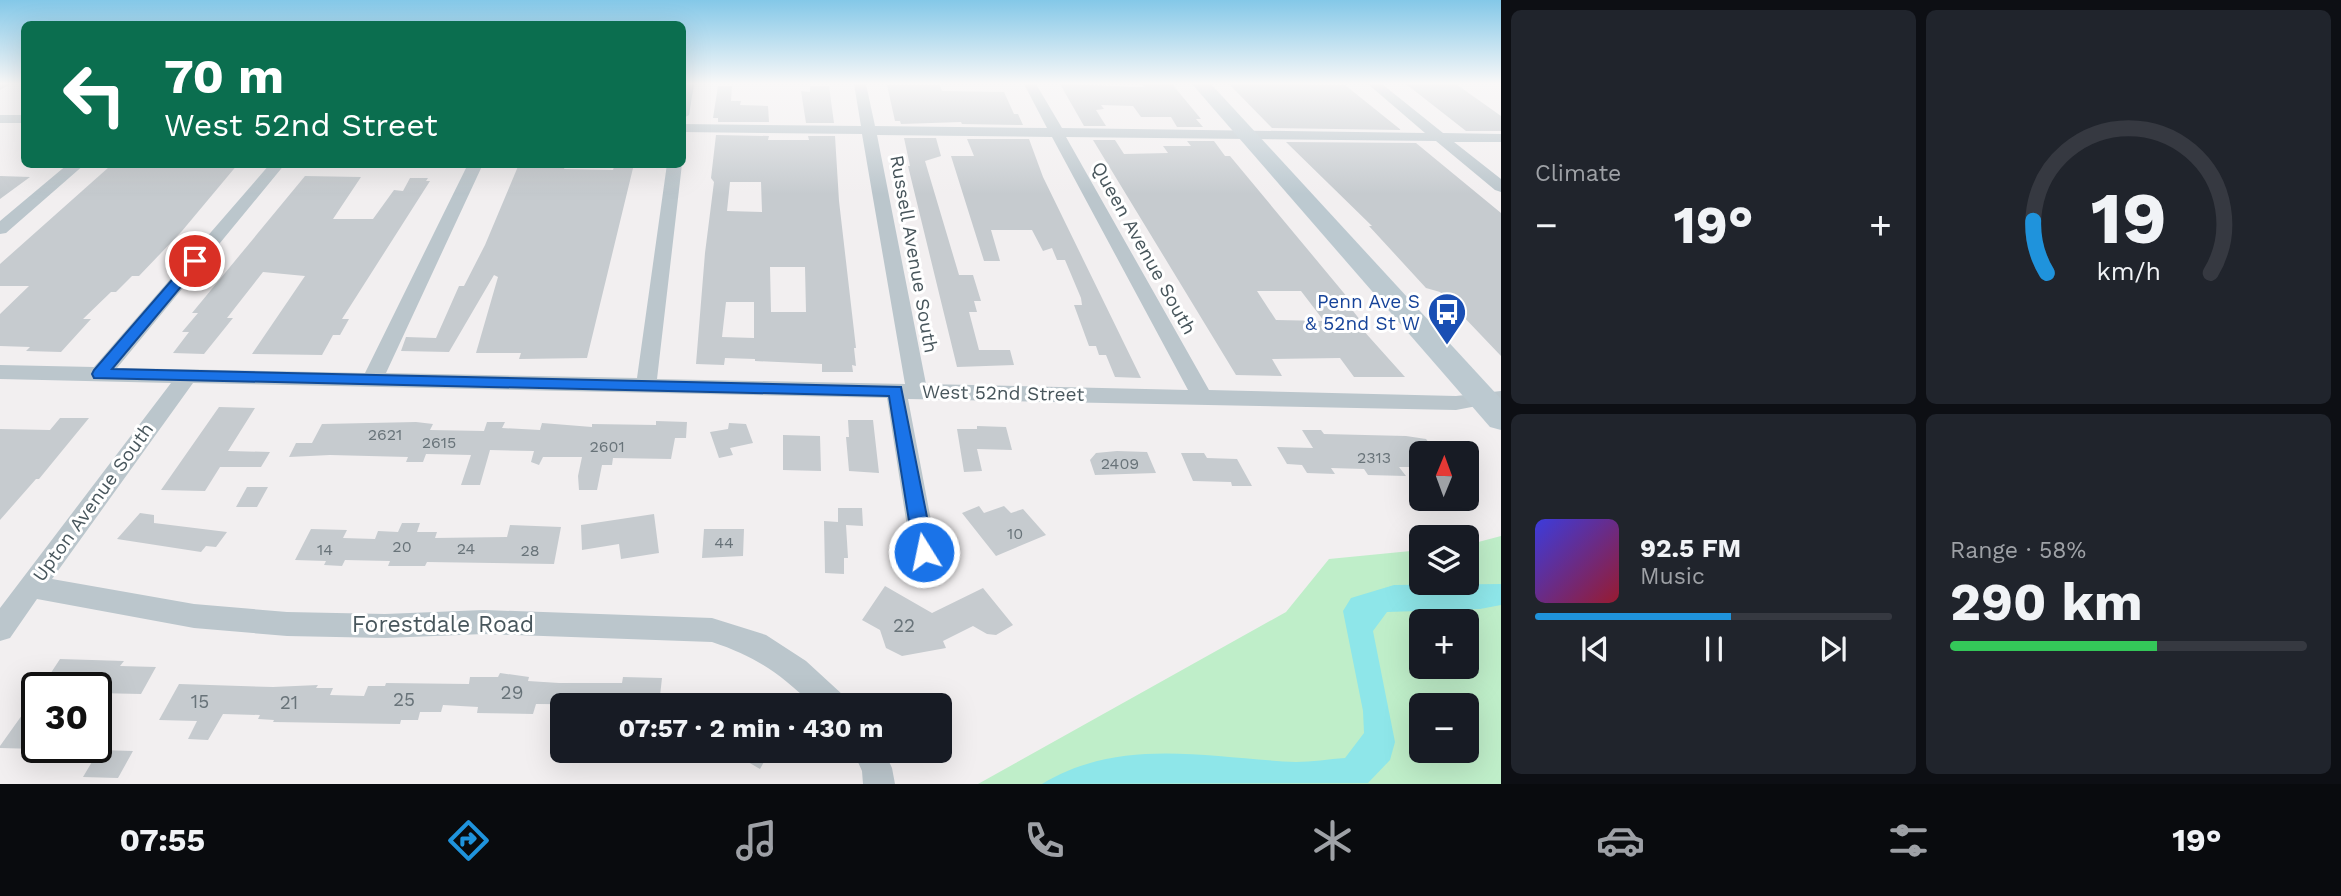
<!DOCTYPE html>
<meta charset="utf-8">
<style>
:root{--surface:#171b24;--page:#20242c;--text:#f1f3f6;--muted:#9ea1a6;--line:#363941;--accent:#1f93dc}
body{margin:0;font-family:"Work Sans",sans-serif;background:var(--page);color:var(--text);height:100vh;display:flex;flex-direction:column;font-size:26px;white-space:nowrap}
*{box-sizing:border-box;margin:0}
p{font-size:23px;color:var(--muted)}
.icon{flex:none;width:38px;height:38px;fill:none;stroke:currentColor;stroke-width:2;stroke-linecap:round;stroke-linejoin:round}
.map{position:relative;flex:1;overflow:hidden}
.details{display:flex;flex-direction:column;gap:10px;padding:10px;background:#0d0f14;width:840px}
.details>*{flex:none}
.hud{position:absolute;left:21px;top:21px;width:665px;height:147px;border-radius:10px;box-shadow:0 7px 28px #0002;background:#0b6e4f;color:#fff;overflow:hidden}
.needle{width:46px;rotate:1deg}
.tools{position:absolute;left:1409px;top:441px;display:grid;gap:14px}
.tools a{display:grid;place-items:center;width:70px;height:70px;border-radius:10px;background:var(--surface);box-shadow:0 7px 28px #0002;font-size:35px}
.speed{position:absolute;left:21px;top:672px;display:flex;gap:14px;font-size:35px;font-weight:700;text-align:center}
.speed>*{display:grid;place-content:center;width:91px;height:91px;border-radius:50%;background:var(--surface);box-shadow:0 7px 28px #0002;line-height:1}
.speed .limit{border:4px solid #111;border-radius:10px;background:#fff;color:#111}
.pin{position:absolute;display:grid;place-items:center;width:60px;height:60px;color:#fff;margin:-30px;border:4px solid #fff;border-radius:50%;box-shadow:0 2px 7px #0007}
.me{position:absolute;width:77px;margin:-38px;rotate:350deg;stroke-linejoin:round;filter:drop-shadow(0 0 5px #0008)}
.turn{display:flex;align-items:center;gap:24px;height:147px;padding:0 28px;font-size:32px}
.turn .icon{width:91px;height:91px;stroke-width:2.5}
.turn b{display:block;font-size:49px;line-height:60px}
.big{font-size:52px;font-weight:700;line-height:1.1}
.details .tile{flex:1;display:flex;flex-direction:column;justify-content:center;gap:10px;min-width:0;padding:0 24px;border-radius:10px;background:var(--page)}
.details .dial{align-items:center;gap:0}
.dial svg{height:182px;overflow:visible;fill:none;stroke:var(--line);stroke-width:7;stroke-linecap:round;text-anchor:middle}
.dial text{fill:var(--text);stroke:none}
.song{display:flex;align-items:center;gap:21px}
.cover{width:84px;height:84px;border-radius:10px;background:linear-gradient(135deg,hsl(240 70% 55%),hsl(350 70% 35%))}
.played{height:7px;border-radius:4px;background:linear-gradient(90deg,var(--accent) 55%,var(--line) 55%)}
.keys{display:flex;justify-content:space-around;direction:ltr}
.heat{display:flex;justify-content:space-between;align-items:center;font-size:38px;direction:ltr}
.charge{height:10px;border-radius:5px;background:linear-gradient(90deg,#34c759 58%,var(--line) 0)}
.details .tiles{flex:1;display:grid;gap:10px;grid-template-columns:repeat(2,1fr)}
.trip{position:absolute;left:550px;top:693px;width:402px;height:70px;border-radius:10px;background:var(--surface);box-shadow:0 7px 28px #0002;font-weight:700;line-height:70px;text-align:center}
.dock{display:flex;height:112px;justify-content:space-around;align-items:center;background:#090b0e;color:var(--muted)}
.dock .icon{width:49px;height:49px}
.dock .active{color:var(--accent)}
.dock b{font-size:32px;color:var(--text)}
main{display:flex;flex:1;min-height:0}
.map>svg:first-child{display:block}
</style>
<main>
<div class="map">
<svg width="1501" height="784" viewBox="0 0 1501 784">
<rect width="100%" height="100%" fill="#f2eff0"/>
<path fill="#bfeec9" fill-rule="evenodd" d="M1501 536V784H978L1286 612 1329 559 1421 550V583H1466L1467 545ZM1421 621H1466V667H1421ZM1421 705H1466V751H1421Z"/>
<path fill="#8ee6e9" d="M1501 584V605L1480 609 1387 612 1373 631 1395 742 1390 760 1368 783 1042 784C1121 736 1208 758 1296 762 1312 762 1329 759 1345 758L1364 733 1363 711 1343 611 1351 598 1394 585Z"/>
<path fill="#c6cbcf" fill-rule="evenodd" d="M1060 84 1144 87 1141 84H1172L1201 119H1196L1203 127H1177L1171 117H1141L1133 106 1101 105 1104 109 1096 110 1106 126H1084Z
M1229 84 1345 85 1401 130 1272 128Z
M1406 84H1456L1501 116V131H1466Z
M887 85H940L942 91 1004 92 1014 114H1018L1023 125 962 124 961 122 901 124 900 121H895Z
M718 86H732L731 101H741L740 105 768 106 769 122H718V118H713Z
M810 86H829L834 123H806L801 91 810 92Z
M716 135 769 136 768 140H809L808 136H835L839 201 856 348H854L856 366 852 365 853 372H822V364L755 361V359L725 358 724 365 696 364 705 253 714 182 711 178ZM730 182H761L762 212 727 211ZM770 267H805L806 312H771ZM726 302H754V338L722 337Z
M904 138H936L941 156 925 161 959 275H973L981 301H974L977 312H969L979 350H1010L1014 365 957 367 908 166H910Z
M967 139H1029L1043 177 1141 378 1115 377 1106 355H1099L1096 346H1089L1074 305H1082L1081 298 1065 260H1057L1052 248 1043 251 1032 230H991L1000 261H984L951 156H974Z
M1093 140H1115L1124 154 1168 153 1163 146H1191L1187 141H1214L1225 156H1230L1348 298H1343L1367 329H1362L1405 377H1354L1340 358 1272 359 1282 376 1236 375ZM1257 291H1301L1324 321 1276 320Z
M1286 142 1416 143 1501 213V356L1440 292 1426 288 1369 226H1372Z
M178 164H238L182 231 139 276H132L116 292H111L83 319H91L61 352 26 351 30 347 0 346V314L29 286H0V264L109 167H175Z
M519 164H566L564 169 613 170 615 164H634L587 358 519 359 521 353H476L498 277 494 275 449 352 401 351 406 337 436 338 459 286H464L485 245Z
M0 176 30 177 0 199Z
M305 176 361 177 333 219H373L394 190 403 191 410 178H428L426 181H430L342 319H349L340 335H333L322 355 252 354 305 276 263 272 227 318H233L204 354 173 353 189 332H182L198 313H192Z
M219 407 255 408 228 451 270 452 261 467H220L205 491 161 490Z
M60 418H89L39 479H36L0 520V429L50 430Z
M848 420H873L879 473 849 471 846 437H849Z
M656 421 687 422 686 438H675L671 459 613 458 612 465H602L597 490H579L578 476 582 457H543L539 465 531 462 534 451 490 450 480 485H461L471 455 426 454 423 462H406L408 457 330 455 289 457 296 443H312L322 424 416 422 433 424 430 430 484 431 487 422H505L502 428 540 430 542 423 592 427V424L656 425Z
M729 423 746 424 753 443 730 448 733 455 719 458 710 432 728 429Z
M977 426 1006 427 1012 450 977 449 982 471 964 472 957 429H977Z
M1302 430H1321L1324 434 1406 436 1426 439 1437 453H1410L1420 467H1399L1406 476 1368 475 1364 469 1331 468 1335 474 1307 473 1302 465 1287 464 1277 447 1313 448Z
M783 435 820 436 821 471 783 470Z
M1117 451 1147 452 1156 473 1095 475 1090 460 1096 453Z
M1181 453H1204L1207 458 1237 459 1252 486H1232L1231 482 1193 481Z
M247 487H268L257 507H236Z
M979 506 984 513 1004 506 1011 513 1023 509 1046 535 996 556 962 513Z
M838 508H862L863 526 846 525 848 558H844V574L825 573 824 521 838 522Z
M140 513 154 515V523L227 532 216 547 206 546 201 552 117 539Z
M654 514 659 553 621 559 619 544 582 550 581 525Z
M402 523H420L417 532H437L435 538 507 537 510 525 561 527 554 564 427 562 425 566H388L390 561 345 560 342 566 324 565 326 561 295 560 311 529 347 530 343 538 375 539 378 531 398 532Z
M704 529H744L743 556 702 558Z
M885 586 932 613 983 588 1013 625 996 635 987 634 973 626 943 641 946 648 902 656 886 648 880 630 862 620Z
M60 659 124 661 120 666 156 667 141 694 96 693V688H41Z
M500 673 529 677 528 681 559 683H622L623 677 662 678 659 705 536 704 533 714 477 713 478 707 443 705 441 712H420L418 720H401L400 724 273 722 274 720 258 719 260 715 223 714 208 740 188 739 197 721 159 720 179 684 273 687 318 685 316 688H333L330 695 364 696 368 686H385L386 683 469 684 470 677H498Z
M37 694V749L0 748V746Z
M99 750 133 751 118 778 83 777Z
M729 751H770L760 769Z"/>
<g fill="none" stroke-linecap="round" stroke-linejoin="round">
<path fill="#bbc6cc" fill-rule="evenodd" d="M0 84H10L0 90Z
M682 84H694L689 115 682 119Z
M854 84H866L875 126 1047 128 1024 84H1036L1062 128 1425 133 1368 84H1382L1443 133 1501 134V142H1454L1501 179V192L1495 190 1436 141 1066 137 1209 390 1456 396 1501 391V405H1482L1456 410 908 399 937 552 933 559 924 563 915 559 911 552 887 398 193 383 52 579 194 604 287 612 385 614 484 610 712 618 766 635 806 661 843 695 848 705H813C779 673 757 657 712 642L484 634 385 638 287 636 194 628 37 599 10 638 0 641V608L171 383 0 379V365L94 367 270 164H285L117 368 365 373 468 164H483L386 373 637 378 667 164H682L657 379 905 384 862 134 682 132V124L861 126ZM877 135 1052 137 1188 390 926 384Z
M0 115H24V123H0Z
M68 164H85L6 233 0 234V221Z
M853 751H884L892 768 895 784H863L862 771Z"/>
<path fill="#bcc9d0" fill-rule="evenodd" d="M1192 84H1211L1501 399V430L1490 427Z"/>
</g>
<linearGradient id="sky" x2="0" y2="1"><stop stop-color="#84c8e8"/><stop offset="0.43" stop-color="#f9f8f8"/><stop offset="1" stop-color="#f9f8f8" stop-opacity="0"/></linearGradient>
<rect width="1501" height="194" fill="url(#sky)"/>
<path fill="#1a73e8" stroke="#114b97" stroke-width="2" d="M195 257 200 258V264L112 369 901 387 934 552 931 558 924 560 917 558 914 552 889 396 94 378 92 374 94 370 191 258Z"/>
<defs>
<g id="bus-pin" transform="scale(2.0125)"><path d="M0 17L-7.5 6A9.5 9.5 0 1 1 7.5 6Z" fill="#1a4fb4" stroke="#fff"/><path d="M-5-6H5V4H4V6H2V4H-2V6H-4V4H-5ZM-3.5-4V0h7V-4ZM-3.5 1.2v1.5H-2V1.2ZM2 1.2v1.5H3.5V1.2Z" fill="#fff"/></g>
</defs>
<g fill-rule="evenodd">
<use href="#bus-pin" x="1447" y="312"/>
</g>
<g text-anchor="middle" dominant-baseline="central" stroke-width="6" stroke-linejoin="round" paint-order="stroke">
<g font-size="16" fill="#687379">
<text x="385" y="434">2621</text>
<text x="439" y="442">2615</text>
<text x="607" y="446">2601</text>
<text x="1374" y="457">2313</text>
<text x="1120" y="463">2409</text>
<text x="1015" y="533">10</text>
<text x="724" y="542">44</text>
<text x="402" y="546">20</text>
<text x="466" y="548">24</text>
<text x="325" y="549">14</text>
<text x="530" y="550">28</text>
</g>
<g font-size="19" fill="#48565c" stroke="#fff">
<text transform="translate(1144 248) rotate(61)">Queen Avenue South</text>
<text transform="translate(914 254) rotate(80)">Russell Avenue South</text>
<text transform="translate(1003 393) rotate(1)">West 52nd Street</text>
<text transform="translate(93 502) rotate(-54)">Upton Avenue South</text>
</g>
<g font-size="19" fill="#164399" stroke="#fff" text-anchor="end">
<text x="1420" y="301">Penn Ave S<tspan x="1420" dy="22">&amp; 52nd St W</tspan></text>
</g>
<g font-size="19" fill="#687379">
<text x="904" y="625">22</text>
<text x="512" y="692">29</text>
<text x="404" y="699">25</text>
<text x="200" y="701">15</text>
<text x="289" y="702">21</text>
</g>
<g font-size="23" fill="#48565c" stroke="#fff">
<text x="443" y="624">Forestdale Road</text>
</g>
</g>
</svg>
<div class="tools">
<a><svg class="needle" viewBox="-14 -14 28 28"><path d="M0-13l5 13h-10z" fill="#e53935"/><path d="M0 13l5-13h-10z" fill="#9ea1a6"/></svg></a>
<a><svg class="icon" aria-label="layers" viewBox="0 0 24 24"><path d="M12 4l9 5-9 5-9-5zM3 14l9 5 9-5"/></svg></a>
<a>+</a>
<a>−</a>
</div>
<div class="speed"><div class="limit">30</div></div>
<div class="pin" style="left:195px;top:261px;background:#d93025"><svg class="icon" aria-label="arrive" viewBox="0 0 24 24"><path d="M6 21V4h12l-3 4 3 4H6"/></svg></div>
<svg class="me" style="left:924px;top:552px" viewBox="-20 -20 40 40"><circle r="17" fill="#1a73e8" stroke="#fff" stroke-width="3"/><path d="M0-11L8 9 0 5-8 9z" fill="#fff"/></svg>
<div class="trip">07:57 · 2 min · 430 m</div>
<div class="hud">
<div class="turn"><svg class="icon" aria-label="left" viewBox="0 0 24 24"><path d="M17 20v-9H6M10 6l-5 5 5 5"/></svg><div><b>70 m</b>West 52nd Street</div></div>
</div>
</div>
<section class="details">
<div class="tiles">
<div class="tile"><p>Climate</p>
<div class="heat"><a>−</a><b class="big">19°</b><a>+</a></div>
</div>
<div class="tile dial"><svg viewBox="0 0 100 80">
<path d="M14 69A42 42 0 1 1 86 69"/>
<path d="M14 69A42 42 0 0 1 8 46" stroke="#1f93dc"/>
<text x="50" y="56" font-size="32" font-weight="700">19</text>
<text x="50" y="72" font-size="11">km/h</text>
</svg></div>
<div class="tile">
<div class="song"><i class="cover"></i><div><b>92.5 FM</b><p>Music</p></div></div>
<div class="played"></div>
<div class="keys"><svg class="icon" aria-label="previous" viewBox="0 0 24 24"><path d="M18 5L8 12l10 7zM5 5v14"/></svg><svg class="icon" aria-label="pause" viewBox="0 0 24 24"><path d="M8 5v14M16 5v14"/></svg><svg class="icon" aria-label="next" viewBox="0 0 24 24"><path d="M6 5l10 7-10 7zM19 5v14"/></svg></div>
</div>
<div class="tile"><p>Range · 58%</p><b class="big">290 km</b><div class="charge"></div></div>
</div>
</section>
</main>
<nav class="dock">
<b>07:55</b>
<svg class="icon active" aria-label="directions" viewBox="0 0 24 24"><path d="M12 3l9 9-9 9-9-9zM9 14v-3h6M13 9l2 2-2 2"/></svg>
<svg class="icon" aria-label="music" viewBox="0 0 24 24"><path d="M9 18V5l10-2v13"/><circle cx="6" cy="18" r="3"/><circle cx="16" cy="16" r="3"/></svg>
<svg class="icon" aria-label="phone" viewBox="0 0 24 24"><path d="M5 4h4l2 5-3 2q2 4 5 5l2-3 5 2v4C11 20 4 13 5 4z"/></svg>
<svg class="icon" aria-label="climate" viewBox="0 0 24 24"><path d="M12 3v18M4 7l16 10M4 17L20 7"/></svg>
<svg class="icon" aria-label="car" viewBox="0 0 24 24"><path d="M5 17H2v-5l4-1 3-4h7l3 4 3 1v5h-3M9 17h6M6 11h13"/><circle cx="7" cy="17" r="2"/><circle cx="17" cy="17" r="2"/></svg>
<svg class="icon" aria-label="filters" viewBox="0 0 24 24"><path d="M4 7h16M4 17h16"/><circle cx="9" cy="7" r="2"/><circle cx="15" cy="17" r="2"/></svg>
<b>19°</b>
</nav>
